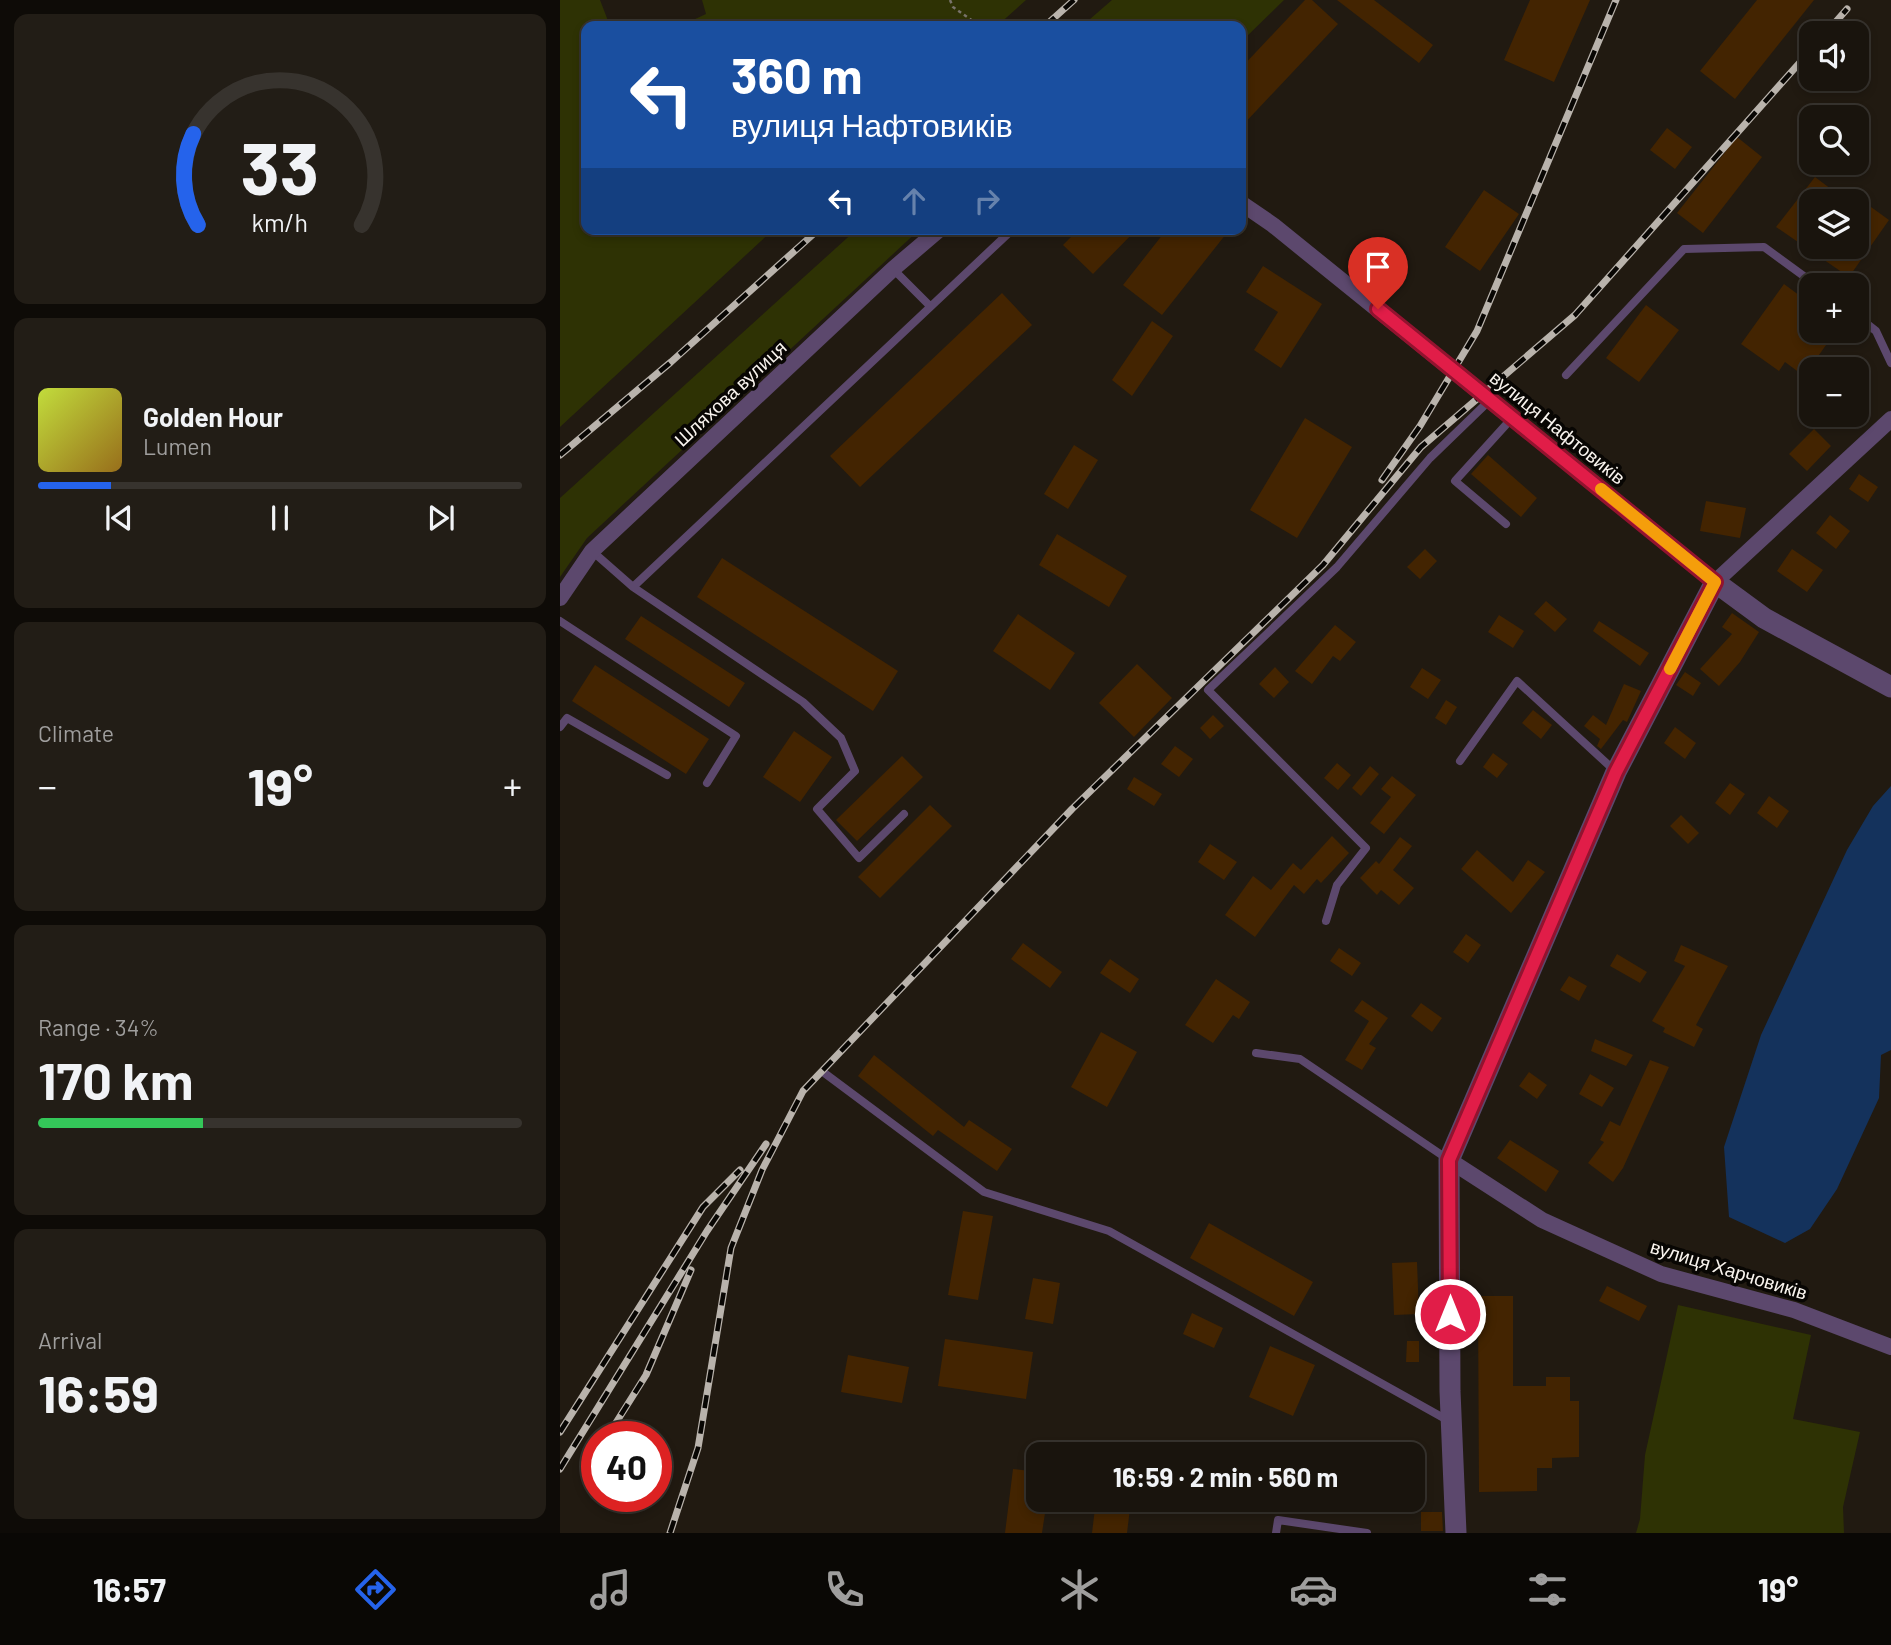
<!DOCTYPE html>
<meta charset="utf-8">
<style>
:root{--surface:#19140d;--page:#221d16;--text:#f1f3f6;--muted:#9f9e9d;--line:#37332e;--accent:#2563eb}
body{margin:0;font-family:Barlow,sans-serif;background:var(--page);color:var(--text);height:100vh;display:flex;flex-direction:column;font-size:26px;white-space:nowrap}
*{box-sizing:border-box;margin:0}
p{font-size:23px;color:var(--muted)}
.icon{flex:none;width:38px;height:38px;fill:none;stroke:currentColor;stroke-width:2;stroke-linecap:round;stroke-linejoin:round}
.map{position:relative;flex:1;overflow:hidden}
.panel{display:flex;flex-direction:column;gap:14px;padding:14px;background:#0e0b07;width:560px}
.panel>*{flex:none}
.guide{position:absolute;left:21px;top:21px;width:665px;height:214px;border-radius:14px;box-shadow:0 4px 10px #0003,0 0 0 2px var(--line);background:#1a4fa0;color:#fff;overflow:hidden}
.tools{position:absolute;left:1239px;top:21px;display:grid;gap:14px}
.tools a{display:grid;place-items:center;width:70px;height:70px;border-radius:14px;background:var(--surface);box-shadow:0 4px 10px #0003,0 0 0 2px var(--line);font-size:35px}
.speed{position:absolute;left:21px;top:1421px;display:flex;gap:14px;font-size:35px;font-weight:700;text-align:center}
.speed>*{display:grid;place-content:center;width:91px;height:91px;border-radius:50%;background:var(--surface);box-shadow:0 4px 10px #0003,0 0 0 2px var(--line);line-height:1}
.speed .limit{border:10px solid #d22;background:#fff;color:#111}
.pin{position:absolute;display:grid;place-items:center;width:60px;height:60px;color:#fff;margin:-72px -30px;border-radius:50% 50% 50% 0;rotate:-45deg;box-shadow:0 0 7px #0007}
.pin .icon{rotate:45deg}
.me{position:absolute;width:77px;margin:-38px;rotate:0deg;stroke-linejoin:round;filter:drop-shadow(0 0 5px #0008)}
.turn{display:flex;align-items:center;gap:24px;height:147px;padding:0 35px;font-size:32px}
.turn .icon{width:91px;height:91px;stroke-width:2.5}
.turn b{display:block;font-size:49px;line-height:60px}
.lanes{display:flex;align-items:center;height:66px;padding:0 35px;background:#0003;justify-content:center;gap:35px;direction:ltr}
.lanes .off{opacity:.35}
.big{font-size:52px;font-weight:700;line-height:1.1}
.panel .card{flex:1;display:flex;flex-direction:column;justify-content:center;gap:10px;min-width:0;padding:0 24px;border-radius:14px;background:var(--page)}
.panel .dial{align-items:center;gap:0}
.dial svg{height:182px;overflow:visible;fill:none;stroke:var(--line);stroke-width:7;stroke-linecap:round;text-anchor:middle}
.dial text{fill:var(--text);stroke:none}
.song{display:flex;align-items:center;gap:21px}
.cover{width:84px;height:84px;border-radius:10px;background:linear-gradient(135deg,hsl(70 70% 55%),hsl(40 70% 35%))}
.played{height:7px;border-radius:4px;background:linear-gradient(90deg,var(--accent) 15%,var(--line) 15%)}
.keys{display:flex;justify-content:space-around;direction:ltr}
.heat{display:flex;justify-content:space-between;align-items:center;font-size:38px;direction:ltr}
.charge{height:10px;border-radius:5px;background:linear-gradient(90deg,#34c759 34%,var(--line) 0)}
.trip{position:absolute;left:466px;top:1442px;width:399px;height:70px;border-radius:14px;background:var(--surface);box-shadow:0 4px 10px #0003,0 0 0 2px var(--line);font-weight:700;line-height:70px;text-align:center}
.tabs{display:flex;height:112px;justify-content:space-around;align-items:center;background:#0a0805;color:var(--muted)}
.tabs .icon{width:49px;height:49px}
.tabs .selected{color:var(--accent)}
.tabs b{font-size:32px;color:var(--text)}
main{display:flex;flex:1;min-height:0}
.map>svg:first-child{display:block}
</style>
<main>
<section class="panel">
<div class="card dial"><svg viewBox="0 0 100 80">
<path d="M14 69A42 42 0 1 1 86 69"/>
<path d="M14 69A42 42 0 0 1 12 29" stroke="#2563eb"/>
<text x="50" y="56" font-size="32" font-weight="700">33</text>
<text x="50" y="72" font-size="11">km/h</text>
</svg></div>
<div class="card">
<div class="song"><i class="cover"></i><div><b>Golden Hour</b><p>Lumen</p></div></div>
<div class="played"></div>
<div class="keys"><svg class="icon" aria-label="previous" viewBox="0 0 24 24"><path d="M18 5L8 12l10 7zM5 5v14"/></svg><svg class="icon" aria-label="pause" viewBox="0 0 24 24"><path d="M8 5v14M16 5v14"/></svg><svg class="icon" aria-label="next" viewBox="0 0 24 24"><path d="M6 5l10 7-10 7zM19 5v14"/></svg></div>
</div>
<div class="card"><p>Climate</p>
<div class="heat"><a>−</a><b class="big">19°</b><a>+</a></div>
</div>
<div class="card"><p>Range · 34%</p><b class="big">170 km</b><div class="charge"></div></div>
<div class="card"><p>Arrival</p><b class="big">16:59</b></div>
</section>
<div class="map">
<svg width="1331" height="1533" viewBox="0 0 1331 1533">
<rect width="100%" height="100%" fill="#211a11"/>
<path fill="#2e3204" d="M0 0H40L50 26H26V229H214L0 427Z
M142 0H466L437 26H120L146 14Z
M552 0H724L681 42V26H522Z
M297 229H360L27 538 0 577V498Z
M1118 1305 1251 1335 1233 1419 1300 1432 1283 1507 1284 1533H1076L1080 1519 1085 1455Z"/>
<path fill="#14325c" d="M1331 786V1050L1321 1055 1319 1098 1277 1189 1250 1229 1225 1243 1169 1217 1164 1147 1201 1035 1287 850 1313 806Z"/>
<path fill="#432401" d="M745 0H752L778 24 681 127V68Z
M777 0H814L873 45 859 63Z
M970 0H1030L994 82 944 60Z
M1197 0H1254L1175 99 1140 71Z
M1107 128 1132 147 1115 169 1090 150Z
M1177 137 1202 157 1143 233 1117 213Z
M1255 177 1287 201H1251V247H1297V227L1311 207 1329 220 1289 277 1216 227Z
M924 190 959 214 920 271 885 247Z
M519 229H577L533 274 503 245Z
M607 229H670L602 315 563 285Z
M703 266 762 304 721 368 694 350 718 312 686 292Z
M1224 284 1251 304V331H1276L1244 376 1225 362 1219 371 1181 344Z
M442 293 472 325 300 487 270 456Z
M1086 305 1119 330 1079 382 1046 358Z
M592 321 613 336 572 396 552 380Z
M745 418 792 447 737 538 690 510Z
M1254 429 1271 446 1247 471 1229 454Z
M514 445 538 460 508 509 484 494Z
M928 455 977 498 961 517 911 474Z
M1299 474 1318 487 1308 502 1289 489Z
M1146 501 1186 508 1180 538 1140 531Z
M1270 515 1290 531 1276 549 1256 533Z
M497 534 567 576 549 607 479 565Z
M865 549 877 561 860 579 847 567Z
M1232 549 1263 570 1247 592 1217 571Z
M162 558 338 671 313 711 137 597Z
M986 601 1007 619 995 632 974 614Z
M1172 613 1199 632 1180 662 1159 686 1140 669 1172 634 1162 627Z
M458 614 515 653 490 690 433 651Z
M939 615 964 631 953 648 928 632Z
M81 616 185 683 169 707 65 639Z
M1039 621 1089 653 1080 666 1033 631Z
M775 625 796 642 780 661 773 656 752 684 735 671Z
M577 664 612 698 574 737 539 703Z
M35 665 149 739 126 774 12 701Z
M715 667 729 682 714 698 699 684Z
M862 668 881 680 868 699 850 687Z
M1125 672 1141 683 1133 696 1116 685Z
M1064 684 1081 691 1067 722 1063 720 1041 749 1037 746 1040 739 1024 726 1033 715 1046 725Z
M886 700 897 707 886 725 875 718Z
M973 710 992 725 981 739 962 723Z
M653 715 664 726 650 739 640 728Z
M1115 727 1136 743 1125 759 1104 743Z
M234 731 272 757 240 802 203 777Z
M615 746 633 759 619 777 601 764Z
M933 753 948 764 937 778 923 767Z
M342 756 363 777 297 841 276 820Z
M777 763 791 775 778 790 764 778Z
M810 766 819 774 801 796 792 788Z
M832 776 856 795 824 834 810 823 831 797 821 789Z
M574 777 602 794 594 806 567 789Z
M1170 783 1185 794 1170 815 1155 803Z
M1209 796 1229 811 1217 828 1197 813Z
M370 805 392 826 320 898 298 877Z
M1121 815 1139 833 1128 844 1110 826Z
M772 836 789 853 761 883 757 879 744 894 734 885 695 937 665 915 693 876 711 890 733 863 741 870Z
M840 837 852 846 833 870 854 888 839 905 821 890 817 895 800 878 816 861 819 864Z
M650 844 677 862 664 880 638 862Z
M917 850 953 882 968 860 985 872 951 913 901 869Z
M906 934 921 945 908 963 893 952Z
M463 943 502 972 490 988 451 959Z
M1121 945 1168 966 1136 1025 1143 1029 1134 1047 1103 1032 1105 1028 1092 1021 1125 966 1114 961Z
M779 948 801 963 792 976 770 961Z
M1057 954 1087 972 1080 983 1050 966Z
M550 959 579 979 570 993 540 973Z
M1009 976 1027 986 1019 1001 1000 990Z
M656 979 690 1002 679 1019 673 1015 653 1043 625 1025Z
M802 1000 828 1018 809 1044 816 1048 802 1070 785 1060 809 1021 794 1011Z
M861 1003 882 1018 872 1032 851 1016Z
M541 1032 577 1052 547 1107 511 1087Z
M1035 1039 1073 1055 1066 1066 1031 1051Z
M314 1055 404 1127 409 1120 452 1149 437 1171 378 1130 373 1136 298 1076Z
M1090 1060 1109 1067 1063 1168 1053 1182 1028 1163 1044 1142 1040 1140 1050 1121 1060 1126Z
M969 1072 987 1085 977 1099 959 1086Z
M1030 1074 1054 1088 1042 1107 1019 1094Z
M950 1140 999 1171 986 1192 937 1158Z
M403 1211 433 1216 418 1300 388 1295Z
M649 1223 753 1282 734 1316 630 1258Z
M857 1262 859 1314 834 1315 832 1263Z
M473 1278 500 1283 493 1324 465 1319Z
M1047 1286 1087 1306 1079 1321 1039 1301Z
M918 1296H953V1386H986V1377H1010V1401H1019V1457L992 1458V1468H977V1491L919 1492Z
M632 1313 663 1328 654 1348 623 1334Z
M385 1339 473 1352 466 1399 378 1386Z
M847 1341H859V1362H846Z
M710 1346 755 1365 733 1416 689 1397Z
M288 1355 349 1367 342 1403 281 1392Z
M453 1469 478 1472V1500H487L482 1533H445Z
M536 1500H571L567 1533H532Z
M861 1512H882L883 1531H861Z"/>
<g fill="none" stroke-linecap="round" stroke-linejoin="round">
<path stroke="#79736b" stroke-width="2.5" stroke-dasharray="3.5 3.5" stroke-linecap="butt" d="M390 0 393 7 420 26"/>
<path stroke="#5c486d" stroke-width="8" d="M333 269 370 306
M1297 316 1316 331 1331 363
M1006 375 1124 249 1204 247 1256 285
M946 524 895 481 953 417
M32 551 73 587 243 702 281 738 295 771 257 809 299 858 344 814
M73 587 453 229
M0 621 176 736 147 783
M0 727 7 718 107 775
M900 761 957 681 1054 770
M766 921 777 885 806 848 648 690 777 567 870 458 931 399
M696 1053 740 1059 889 1160
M263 1072 424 1192 549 1231 889 1421
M716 1533 718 1520 807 1533"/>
<path stroke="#5c486d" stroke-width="16" d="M681 203 713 225 1155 582 1331 419
M0 598 32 551 333 269 380 229
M889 1160 982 1220 1101 1274 1234 1310 1331 1347"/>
<path stroke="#5c486d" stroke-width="21" d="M896 1533 890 1391 889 1160 1056 772 1155 582 1204 618 1331 687"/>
<g stroke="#b9b3ac" stroke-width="7">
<path id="rail" d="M485 26 514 0
M1266 33 1287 9
M0 455 111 362 259 229
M822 480 860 426 917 331 1056 0
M0 1432 143 1207 180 1170
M47 1437 86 1375 131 1270
M37 1453V1452
M0 1469 147 1231 206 1144
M110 1533 138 1448 171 1248 202 1170 243 1091 512 809 763 565 861 447 1015 315 1251 50"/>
</g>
<use href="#rail" stroke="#080603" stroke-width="4.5" stroke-dasharray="13" stroke-linecap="butt"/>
</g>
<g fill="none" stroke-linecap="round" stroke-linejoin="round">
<g stroke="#92132f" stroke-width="18">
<path id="route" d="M818 309 1155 582 1056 772 889 1160 890 1314"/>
</g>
<use href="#route" stroke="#e11d48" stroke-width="12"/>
<path stroke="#f59e0b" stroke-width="12" d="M1041 489 1155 582 1110 669"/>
</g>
<g text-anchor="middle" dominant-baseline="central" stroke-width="7" stroke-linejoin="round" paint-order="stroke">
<g font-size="19" fill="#f9f4ee" stroke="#080603">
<text transform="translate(170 393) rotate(-43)">Шляхова вулиця</text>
<text transform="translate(998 427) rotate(39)">вулиця Нафтовиків</text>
<text transform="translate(1169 1269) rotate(17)">вулиця Харчовиків</text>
</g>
</g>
</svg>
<div class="tools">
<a><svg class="icon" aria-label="sound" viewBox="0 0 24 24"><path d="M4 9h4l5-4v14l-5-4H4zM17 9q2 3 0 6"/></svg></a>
<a><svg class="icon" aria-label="search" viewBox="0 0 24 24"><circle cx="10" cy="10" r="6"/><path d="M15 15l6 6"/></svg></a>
<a><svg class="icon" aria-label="layers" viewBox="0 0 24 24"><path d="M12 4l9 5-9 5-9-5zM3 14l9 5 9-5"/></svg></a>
<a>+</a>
<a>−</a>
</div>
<div class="speed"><div class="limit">40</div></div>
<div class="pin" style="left:818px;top:309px;background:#d93025"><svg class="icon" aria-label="arrive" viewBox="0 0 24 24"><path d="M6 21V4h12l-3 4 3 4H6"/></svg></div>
<svg class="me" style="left:890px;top:1314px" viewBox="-20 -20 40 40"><circle r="17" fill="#e11d48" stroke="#fff" stroke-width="3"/><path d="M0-11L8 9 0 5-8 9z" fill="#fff"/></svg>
<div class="trip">16:59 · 2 min · 560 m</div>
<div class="guide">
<div class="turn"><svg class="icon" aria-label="left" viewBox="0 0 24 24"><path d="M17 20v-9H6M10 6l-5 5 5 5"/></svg><div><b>360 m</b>вулиця Нафтовиків</div></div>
<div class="lanes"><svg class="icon" aria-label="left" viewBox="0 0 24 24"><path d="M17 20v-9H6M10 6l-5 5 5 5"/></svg><svg class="icon off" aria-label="ahead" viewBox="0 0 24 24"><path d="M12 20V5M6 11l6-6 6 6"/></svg><svg class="icon off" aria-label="right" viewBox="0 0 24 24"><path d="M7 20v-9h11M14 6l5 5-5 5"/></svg></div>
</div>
</div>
</main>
<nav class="tabs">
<b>16:57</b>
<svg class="icon selected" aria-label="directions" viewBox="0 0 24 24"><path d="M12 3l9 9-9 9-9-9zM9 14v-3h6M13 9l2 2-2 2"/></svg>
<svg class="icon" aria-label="music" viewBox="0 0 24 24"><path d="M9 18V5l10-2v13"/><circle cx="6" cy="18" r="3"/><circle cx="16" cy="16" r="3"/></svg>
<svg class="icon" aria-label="phone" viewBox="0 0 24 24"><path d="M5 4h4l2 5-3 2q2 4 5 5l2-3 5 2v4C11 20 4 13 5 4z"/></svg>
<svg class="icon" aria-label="climate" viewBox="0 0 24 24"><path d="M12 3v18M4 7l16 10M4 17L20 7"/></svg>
<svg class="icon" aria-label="car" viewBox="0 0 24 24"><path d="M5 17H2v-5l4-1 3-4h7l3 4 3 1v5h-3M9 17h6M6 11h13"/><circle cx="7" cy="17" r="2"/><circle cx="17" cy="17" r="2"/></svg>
<svg class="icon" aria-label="filters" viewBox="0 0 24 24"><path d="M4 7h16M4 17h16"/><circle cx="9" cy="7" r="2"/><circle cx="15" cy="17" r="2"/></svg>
<b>19°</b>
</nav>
